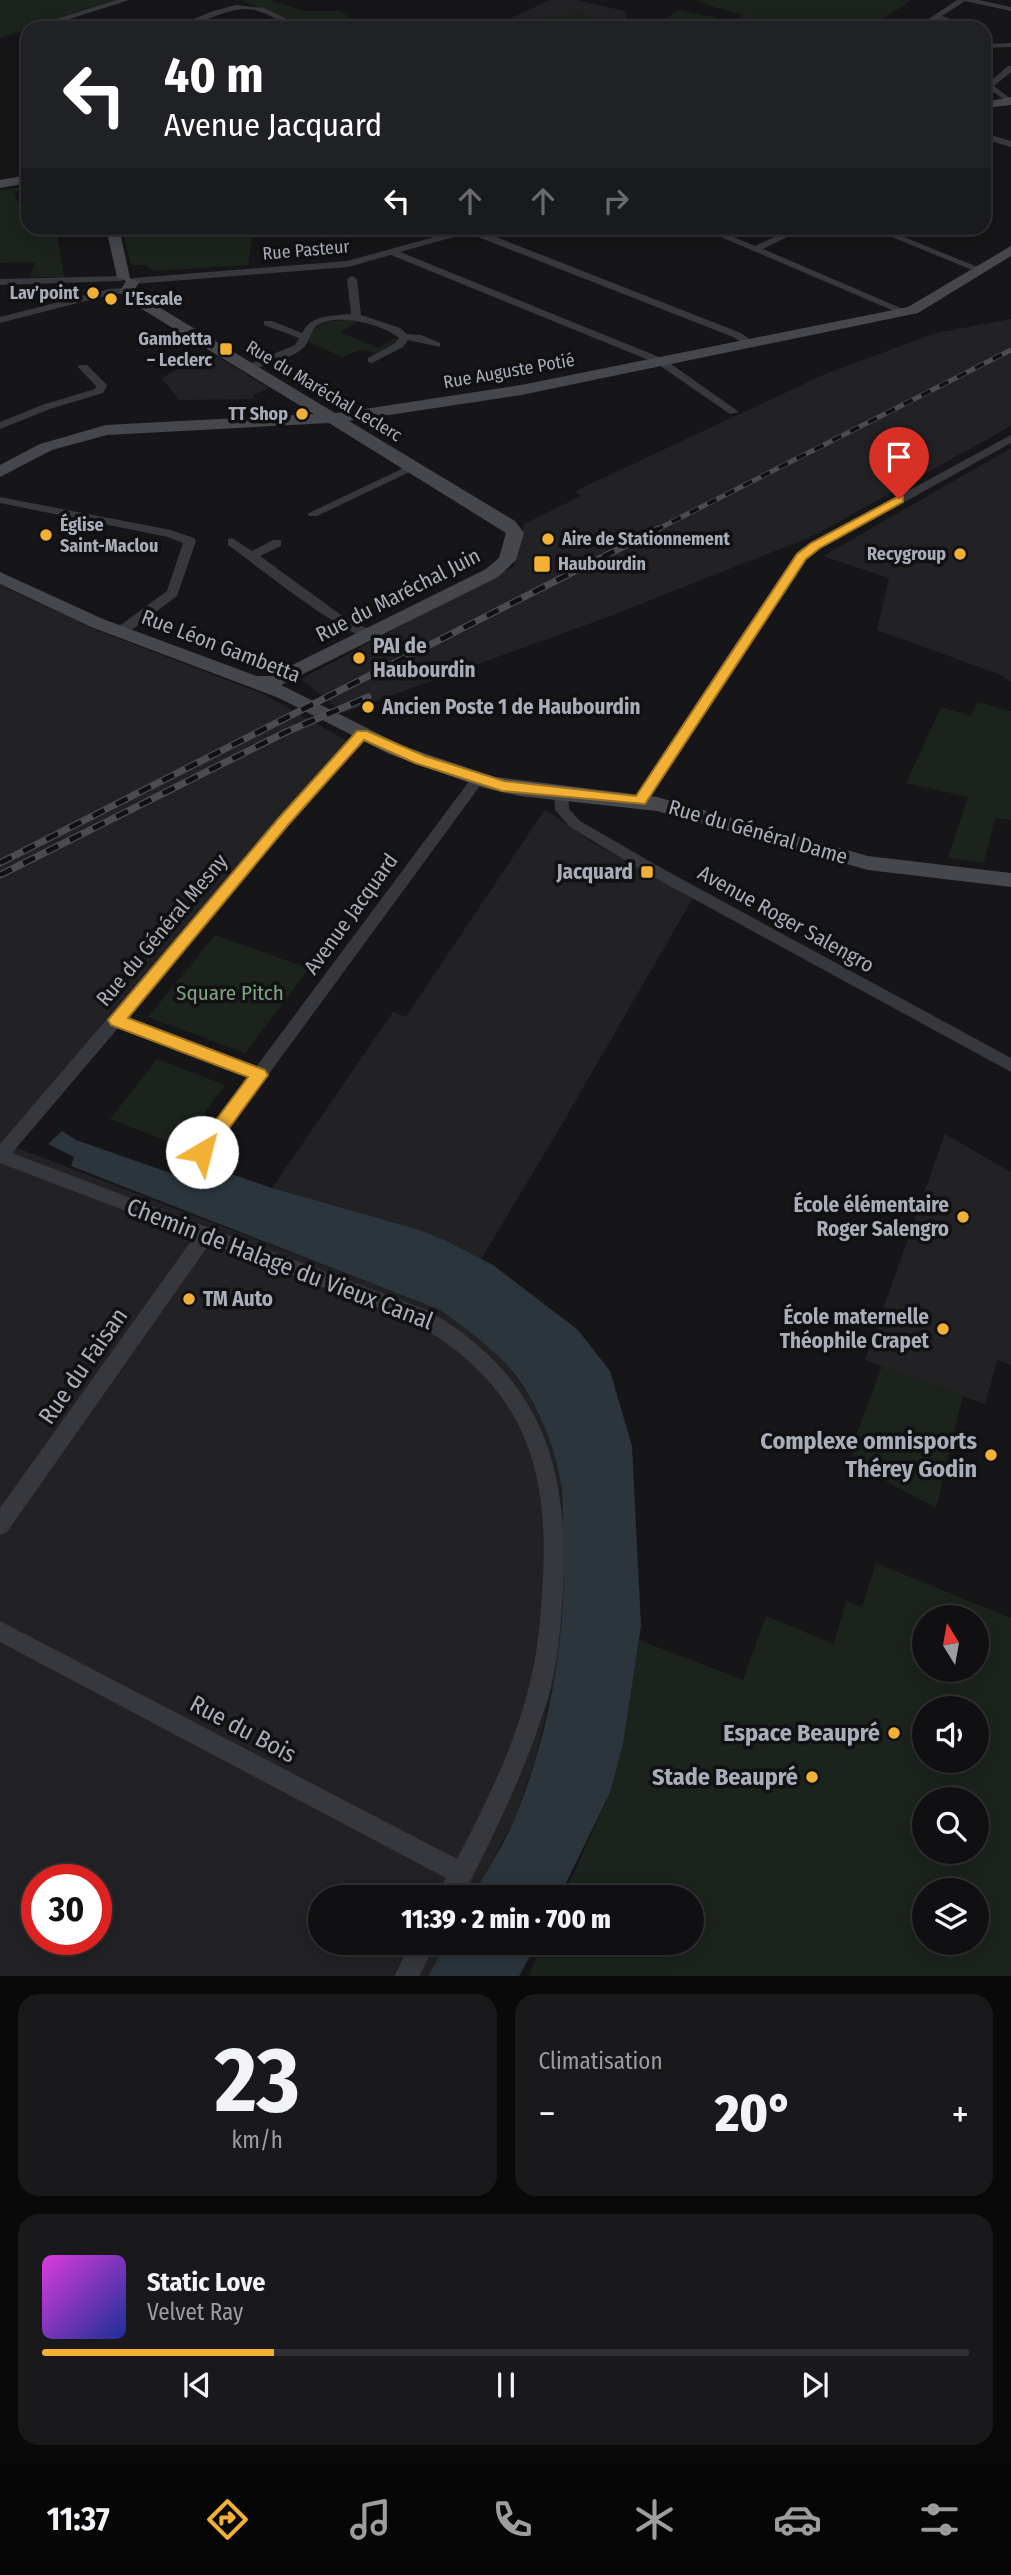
<!DOCTYPE html>
<html lang="fr">
<meta charset="utf-8">
<style>
:root{--surface:#101012;--page:#19191b;--text:#f1f3f6;--muted:#9c9d9f;--line:#303032;--accent:#f2b134}
body{margin:0;font-family:"Fira Sans Condensed",sans-serif;background:var(--page);color:var(--text);height:100vh;display:flex;flex-direction:column;font-size:26px;white-space:nowrap}
*{box-sizing:border-box;margin:0}
p{font-size:23px;color:var(--muted)}
.icon{flex:none;width:38px;height:38px;fill:none;stroke:currentColor;stroke-width:2;stroke-linecap:round;stroke-linejoin:round}
.map{position:relative;height:1976px;overflow:hidden}
.details{display:flex;flex-direction:column;gap:18px;padding:18px;background:#09090a;flex:1}
.details>*{flex:none}
.top-card{position:absolute;left:21px;top:21px;width:970px;height:214px;border-radius:21px;box-shadow:0 4px 18px #0003,0 0 0 2px var(--line);background:#202124;color:#fff;overflow:hidden}
.needle{width:46px;rotate:349deg}
.tools{position:absolute;left:912px;top:1605px;display:grid;gap:14px}
.tools a{display:grid;place-items:center;width:77px;height:77px;border-radius:50%;background:var(--surface);box-shadow:0 4px 18px #0003,0 0 0 2px var(--line);font-size:35px}
.speed{position:absolute;left:21px;top:1864px;display:flex;gap:14px;font-size:35px;font-weight:700;text-align:center}
.speed>*{display:grid;place-content:center;width:91px;height:91px;border-radius:50%;background:var(--surface);box-shadow:0 4px 18px #0003,0 0 0 2px var(--line);line-height:1}
.speed .limit{border:10px solid #d22;background:#fff;color:#111}
.pin{position:absolute;display:grid;place-items:center;width:60px;height:60px;color:#fff;margin:-72px -30px;border-radius:50% 50% 50% 0;rotate:-45deg;box-shadow:0 0 7px #0007}
.pin .icon{rotate:45deg}
.me{position:absolute;width:77px;margin:-38px;rotate:37deg;stroke-linejoin:round;filter:drop-shadow(0 0 5px #0008)}
.turn{display:flex;align-items:center;gap:24px;height:147px;padding:0 28px;font-size:32px}
.turn .icon{width:91px;height:91px;stroke-width:2.5}
.turn b{display:block;font-size:49px;line-height:60px}
.lanes{display:flex;align-items:center;height:66px;padding:0 28px;background:#0003;justify-content:center;gap:35px;direction:ltr}
.lanes .off{opacity:.35}
.big{font-size:52px;font-weight:800;line-height:1.1}
.details .widget{flex:1;display:flex;flex-direction:column;justify-content:center;gap:10px;min-width:0;padding:0 24px;border-radius:21px;background:var(--page)}
.details .dial{align-items:center;gap:0}
.dial b{font-size:91px;line-height:1}
.song{display:flex;align-items:center;gap:21px}
.cover{width:84px;height:84px;border-radius:10px;background:linear-gradient(135deg,hsl(300 70% 55%),hsl(230 70% 35%))}
.played{height:7px;border-radius:4px;background:linear-gradient(90deg,var(--accent) 25%,var(--line) 25%)}
.keys{display:flex;justify-content:space-around;direction:ltr}
.heat{display:flex;justify-content:space-between;align-items:center;font-size:38px;direction:ltr}
.details .tiles{flex:1;display:grid;gap:18px;grid-template-columns:1fr 1fr}
.widget:last-child{grid-column:span 2}
.trip{position:absolute;left:308px;top:1885px;width:396px;height:70px;border-radius:35px;background:var(--surface);box-shadow:0 4px 18px #0003,0 0 0 2px var(--line);font-weight:800;line-height:70px;text-align:center}
.tabs{display:flex;height:112px;justify-content:space-around;align-items:center;background:#060607;color:var(--muted)}
.tabs .icon{width:49px;height:49px}
.tabs .active{color:var(--accent)}
.tabs b{font-size:32px;color:var(--text)}
.map>svg:first-child{display:block}
</style>
<div class="map">
<svg width="1011" height="1977" viewBox="0 0 1011 1977">
<rect width="100%" height="100%" fill="#161618"/>
<path fill="#222225" fill-rule="evenodd" d="M550 0H576L625 11 629 24 602 19 584 28H488L489 24 502 22Z
M745 14 787 22 779 28H720Z
M1011 319V426L813 536 608 617 343 713 301 679 514 566 524 524 581 496 575 491 825 374 936 333Z
M205 353H211L269 388 253 395 256 399 179 400 162 378Z
M1011 448V682L1001 675 877 630 889 578 823 556Z
M0 585 99 631 263 694 353 744 10 1145 440 1310 483 1340 506 1364 527 1392 541 1420 550 1441 561 1480 565 1576 559 1660 537 1753 515 1819 472 1897H320V1942L447 1943 428 1976 0 1977ZM37 1880H96V1939H37Z
M545 809 592 842 693 898 555 1136 481 1259 417 1229 272 1188 393 1012 406 1017Z
M945 1134 1011 1172V1365L997 1360 985 1404 865 1360Z"/>
<path fill="#1c231d" fill-rule="evenodd" d="M0 0H120L0 38Z
M241 0H269L304 11H341L361 28H307Z
M697 0H911C896 10 876 25 858 28 828 33 722 15 697 0Z
M679 10 717 18 701 28H650Z
M576 13 596 18C575 30 556 30 532 24L550 15 564 19Z
M22 187 20 191 14 193 18 202 28 201V228H56L64 277H30L35 262 0 263V190Z
M122 228H254L248 265 154 271 145 265H131Z
M355 319 361 320 340 332 379 348 396 338 397 341 375 353C361 347 354 352 343 357L308 342 311 330 327 322Z
M977 702 1011 711V820L995 818 984 863 948 858 968 797 906 783 941 707 971 716Z
M215 935 324 974 307 971 245 1053 148 1017Z
M157 1059 225 1085 179 1146 110 1119Z
M882 1366 963 1395 936 1508 859 1467 851 1449Z
M876 1563 1011 1618V1976L528 1977 543 1943 691 1942V1897H563L610 1793 639 1640 743 1680 766 1616 834 1644 846 1601 862 1607ZM924 1617H976V1670H924ZM924 1708H976V1760H924ZM924 1799H976V1852H924ZM924 1890H976V1942H924Z"/>
<path fill="#2c353c" d="M62 1131 76 1140 179 1176 208 1166 272 1188 417 1229 444 1240 493 1265 578 1330 610 1371 632 1446 641 1626 623 1744 610 1793 559 1897H472C486 1871 504 1845 515 1818 552 1727 568 1628 563 1531 562 1514 564 1495 560 1478 554 1448 543 1420 528 1394 507 1357 473 1334 440 1310L71 1166 74 1157 48 1144Z
M447 1943V1942L537 1943 519 1976H428Z"/>
<g fill="none" stroke-linecap="round" stroke-linejoin="round">
<path fill="#37383d" fill-rule="evenodd" d="M117 0H129L54 24 47 22Z
M957 0H979L1011 7V11L965 1 942 16 974 28H962L937 20 924 28H915Z
M236 5 264 8 305 28C284 28 269 10 247 9 220 9 198 28 172 28L213 11Z
M448 23 463 28H428L429 26Z
M1011 43V47L984 48V44Z
M1008 66H1011V72L994 86 1011 99 1009 103 985 86Z
M984 133 1011 141V147L984 139Z
M467 228H480L478 230 741 333 755 343 746 345 733 337 468 233 400 252 664 359 739 412 730 414 656 363 391 255 348 267 134 284 129 281 134 278 347 261Z
M700 228H712L755 246 794 228H805L763 249 910 312 901 314Z
M870 228H882L985 270 977 272Z
M124 276 126 278 121 281 0 285V279Z
M352 276 357 279 361 315 400 328 407 334 421 335 440 343V347L408 340 403 347 372 363 368 362V358L395 343 399 338C382 324 336 312 316 326 310 332 309 344 302 349 292 358 265 365 252 370H244V366L295 345 299 338 264 325V321H272L302 333C312 314 332 316 351 314L347 279Z
M127 288 132 291 130 293 109 295 0 323V317L109 289Z
M79 365H87L106 384 107 386 103 393 50 409 0 429V422L42 405 95 389 96 386 78 367Z
M1011 435V443L809 555 750 640 645 804H635L633 801 635 798 738 640 801 549Z
M414 463 420 466 418 468 317 516H309L307 514Z
M0 497 171 530 194 538 196 541 177 596 125 635H115V629L167 591 183 543 168 537 0 503Z
M232 538 252 551 273 540H281V546L260 556 341 615 373 632V638C351 642 251 561 228 545V539Z
M362 730 367 731 369 734 367 737 303 808 127 1017 256 1067 473 776H483L485 779 208 1157 202 1159 196 1157 193 1152 248 1077 119 1027 12 1153 429 1311C540 1376 569 1464 563 1588 561 1625 558 1662 548 1698 527 1767 495 1834 462 1897H437L446 1878 0 1642V1621L457 1859C486 1803 516 1744 530 1682 539 1648 541 1612 543 1577 549 1460 519 1383 415 1323L210 1243 7 1532 0 1535V1508L194 1237 0 1163V1144L293 802 357 731Z
M561 788 568 793 569 809 580 821 656 865 1011 1058V1072L646 873 570 827 555 810 554 793Z
M411 1942H436L419 1977H394Z"/>
<path fill="#45474d" fill-rule="evenodd" d="M1011 97V105L984 108V102Z
M28 175V183L0 188V180Z
M106 228H119L130 278 139 282 134 291 137 294 335 413 345 412 521 385 908 307 1011 246V256L918 313 521 395 349 421 515 521 524 533 516 560 498 577 281 685 403 746 495 777 657 797 868 856 1011 873V887L868 870 657 811 520 796 484 788 389 754 279 698 91 627 0 584V572L103 619 257 676H270L486 569 499 558 506 533 329 423 107 435 52 450 0 477V465L40 444 106 425 314 414 127 300 120 291 126 281 117 277Z"/>
<g stroke="#4a4c52" stroke-width="5">
<path id="rail-far1" d="M654 531 1011 350"/>
</g>
<g stroke="#4a4c52" stroke-width="7">
<path id="rail" d="M0 863 658 529
M0 875 286 732 368 697"/>
</g>
<use href="#rail-far1" stroke="#111113" stroke-width="3.5" stroke-dasharray="10" stroke-linecap="butt"/>
<use href="#rail" stroke="#111113" stroke-width="4.5" stroke-dasharray="13" stroke-linecap="butt"/>
</g>
<path fill="#f2b134" stroke="#9d7322" stroke-width="2" d="M899 496 903 497V502L820 548 806 559 645 804 502 791 415 763 364 740 288 825 128 1018 265 1070 268 1075 208 1157H196L194 1152 196 1147 248 1077 111 1025 108 1020 278 819 357 731H367L425 756 504 781 636 796 797 554 811 543Z"/>
<g fill="#f2b134" stroke="#111113" stroke-width="2.5">
<circle cx="93" cy="293" r="7"/>
<circle cx="111" cy="299" r="7"/>
<rect x="219" y="342" width="14" height="14" rx="3.5"/>
<circle cx="302" cy="414" r="7"/>
<circle cx="46" cy="535" r="7"/>
<circle cx="548" cy="539" r="7"/>
<circle cx="960" cy="554" r="7"/>
<rect x="533" y="555" width="18" height="18" rx="3.5"/>
<circle cx="359" cy="658" r="7"/>
<circle cx="368" cy="707" r="7"/>
<rect x="640" y="865" width="14" height="14" rx="3.5"/>
<circle cx="963" cy="1217" r="7"/>
<circle cx="189" cy="1299" r="7"/>
<circle cx="943" cy="1329" r="7"/>
<circle cx="991" cy="1455" r="7"/>
<circle cx="894" cy="1733" r="7"/>
<circle cx="812" cy="1777" r="7"/>
</g>
<g text-anchor="middle" dominant-baseline="central" stroke-width="7" stroke-linejoin="round" paint-order="stroke">
<g font-size="18" fill="#a8adb8" stroke="#111113">
<text transform="translate(306 250) rotate(-5)">Rue Pasteur</text>
<text transform="translate(509 371) rotate(-10)">Rue Auguste Potié</text>
<text transform="translate(324 391) rotate(31)">Rue du Maréchal Leclerc</text>
</g>
<g font-size="18" font-weight="bold" fill="#a8adb8" stroke="#111113" text-anchor="end">
<text x="79" y="293">Lav’point</text>
<text x="125" y="299" text-anchor="start">L’Escale</text>
<text x="212" y="339">Gambetta<tspan x="212" dy="21">– Leclerc</tspan></text>
<text x="288" y="414">TT Shop</text>
<text x="60" y="525" text-anchor="start">Église<tspan x="60" dy="21">Saint-Maclou</tspan></text>
<text x="562" y="539" text-anchor="start">Aire de Stationnement</text>
<text x="946" y="554">Recygroup</text>
<text x="558" y="564" text-anchor="start">Haubourdin</text>
</g>
<g font-size="21" fill="#a8adb8" stroke="#111113">
<text transform="translate(398 595) rotate(-27)">Rue du Maréchal Juin</text>
<text transform="translate(221 646) rotate(21)">Rue Léon Gambetta</text>
<text transform="translate(758 832) rotate(16)">Rue du Général Dame</text>
<text transform="translate(351 914) rotate(-54)">Avenue Jacquard</text>
<text transform="translate(786 919) rotate(29)">Avenue Roger Salengro</text>
<text transform="translate(162 930) rotate(-50)">Rue du Général Mesny</text>
</g>
<g font-size="21" font-weight="bold" fill="#a8adb8" stroke="#111113" text-anchor="start">
<text x="373" y="646">PAI de<tspan x="373" dy="24">Haubourdin</tspan></text>
<text x="382" y="707">Ancien Poste 1 de Haubourdin</text>
<text x="633" y="872" text-anchor="end">Jacquard</text>
<text x="949" y="1205" text-anchor="end">École élémentaire<tspan x="949" dy="24">Roger Salengro</tspan></text>
<text x="203" y="1299">TM Auto</text>
<text x="929" y="1317" text-anchor="end">École maternelle<tspan x="929" dy="24">Théophile Crapet</tspan></text>
</g>
<g font-size="21" fill="#7fa381" stroke="#111113">
<text x="230" y="993">Square Pitch</text>
</g>
<g font-size="24" fill="#a8adb8" stroke="#111113">
<text transform="translate(280 1264) rotate(21)">Chemin de Halage du Vieux Canal</text>
<text transform="translate(83 1366) rotate(-55)">Rue du Faisan</text>
<text transform="translate(243 1729) rotate(28)">Rue du Bois</text>
</g>
<g font-size="24" font-weight="bold" fill="#a8adb8" stroke="#111113" text-anchor="end">
<text x="977" y="1441">Complexe omnisports<tspan x="977" dy="28">Thérey Godin</tspan></text>
<text x="880" y="1733">Espace Beaupré</text>
<text x="798" y="1777">Stade Beaupré</text>
</g>
</g>
</svg>
<div class="tools">
<a><svg class="needle" viewBox="-14 -14 28 28"><path d="M0-13l5 13h-10z" fill="#e53935"/><path d="M0 13l5-13h-10z" fill="#9c9d9f"/></svg></a>
<a><svg class="icon" aria-label="sound" viewBox="0 0 24 24"><path d="M4 9h4l5-4v14l-5-4H4zM17 9q2 3 0 6"/></svg></a>
<a><svg class="icon" aria-label="search" viewBox="0 0 24 24"><circle cx="10" cy="10" r="6"/><path d="M15 15l6 6"/></svg></a>
<a><svg class="icon" aria-label="layers" viewBox="0 0 24 24"><path d="M12 4l9 5-9 5-9-5zM3 14l9 5 9-5"/></svg></a>
</div>
<div class="speed"><div class="limit">30</div></div>
<div class="pin" style="left:899px;top:499px;background:#d93025"><svg class="icon" aria-label="arrive" viewBox="0 0 24 24"><path d="M6 21V4h12l-3 4 3 4H6"/></svg></div>
<svg class="me" style="left:202px;top:1152px" viewBox="-20 -20 40 40"><circle r="19" fill="#fff"/><path d="M0-13L10 11 0 6-10 11z" fill="#f2b134"/></svg>
<div class="trip">11:39 · 2 min · 700 m</div>
<div class="top-card">
<div class="turn"><svg class="icon" aria-label="left" viewBox="0 0 24 24"><path d="M17 20v-9H6M10 6l-5 5 5 5"/></svg><div><b>40 m</b>Avenue Jacquard</div></div>
<div class="lanes"><svg class="icon" aria-label="left" viewBox="0 0 24 24"><path d="M17 20v-9H6M10 6l-5 5 5 5"/></svg><svg class="icon off" aria-label="ahead" viewBox="0 0 24 24"><path d="M12 20V5M6 11l6-6 6 6"/></svg><svg class="icon off" aria-label="ahead" viewBox="0 0 24 24"><path d="M12 20V5M6 11l6-6 6 6"/></svg><svg class="icon off" aria-label="right" viewBox="0 0 24 24"><path d="M7 20v-9h11M14 6l5 5-5 5"/></svg></div>
</div>
</div>
<section class="details">
<div class="tiles">
<div class="widget dial"><b>23</b><p>km/h</p></div>
<div class="widget"><p>Climatisation</p>
<div class="heat"><a>−</a><b class="big">20°</b><a>+</a></div>
</div>
<div class="widget">
<div class="song"><i class="cover"></i><div><b>Static Love</b><p>Velvet Ray</p></div></div>
<div class="played"></div>
<div class="keys"><svg class="icon" aria-label="previous" viewBox="0 0 24 24"><path d="M18 5L8 12l10 7zM5 5v14"/></svg><svg class="icon" aria-label="pause" viewBox="0 0 24 24"><path d="M8 5v14M16 5v14"/></svg><svg class="icon" aria-label="next" viewBox="0 0 24 24"><path d="M6 5l10 7-10 7zM19 5v14"/></svg></div>
</div>
</div>
</section>
<nav class="tabs">
<b>11:37</b>
<svg class="icon active" aria-label="directions" viewBox="0 0 24 24"><path d="M12 3l9 9-9 9-9-9zM9 14v-3h6M13 9l2 2-2 2"/></svg>
<svg class="icon" aria-label="music" viewBox="0 0 24 24"><path d="M9 18V5l10-2v13"/><circle cx="6" cy="18" r="3"/><circle cx="16" cy="16" r="3"/></svg>
<svg class="icon" aria-label="phone" viewBox="0 0 24 24"><path d="M5 4h4l2 5-3 2q2 4 5 5l2-3 5 2v4C11 20 4 13 5 4z"/></svg>
<svg class="icon" aria-label="climate" viewBox="0 0 24 24"><path d="M12 3v18M4 7l16 10M4 17L20 7"/></svg>
<svg class="icon" aria-label="car" viewBox="0 0 24 24"><path d="M5 17H2v-5l4-1 3-4h7l3 4 3 1v5h-3M9 17h6M6 11h13"/><circle cx="7" cy="17" r="2"/><circle cx="17" cy="17" r="2"/></svg>
<svg class="icon" aria-label="filters" viewBox="0 0 24 24"><path d="M4 7h16M4 17h16"/><circle cx="9" cy="7" r="2"/><circle cx="15" cy="17" r="2"/></svg>
</nav>
